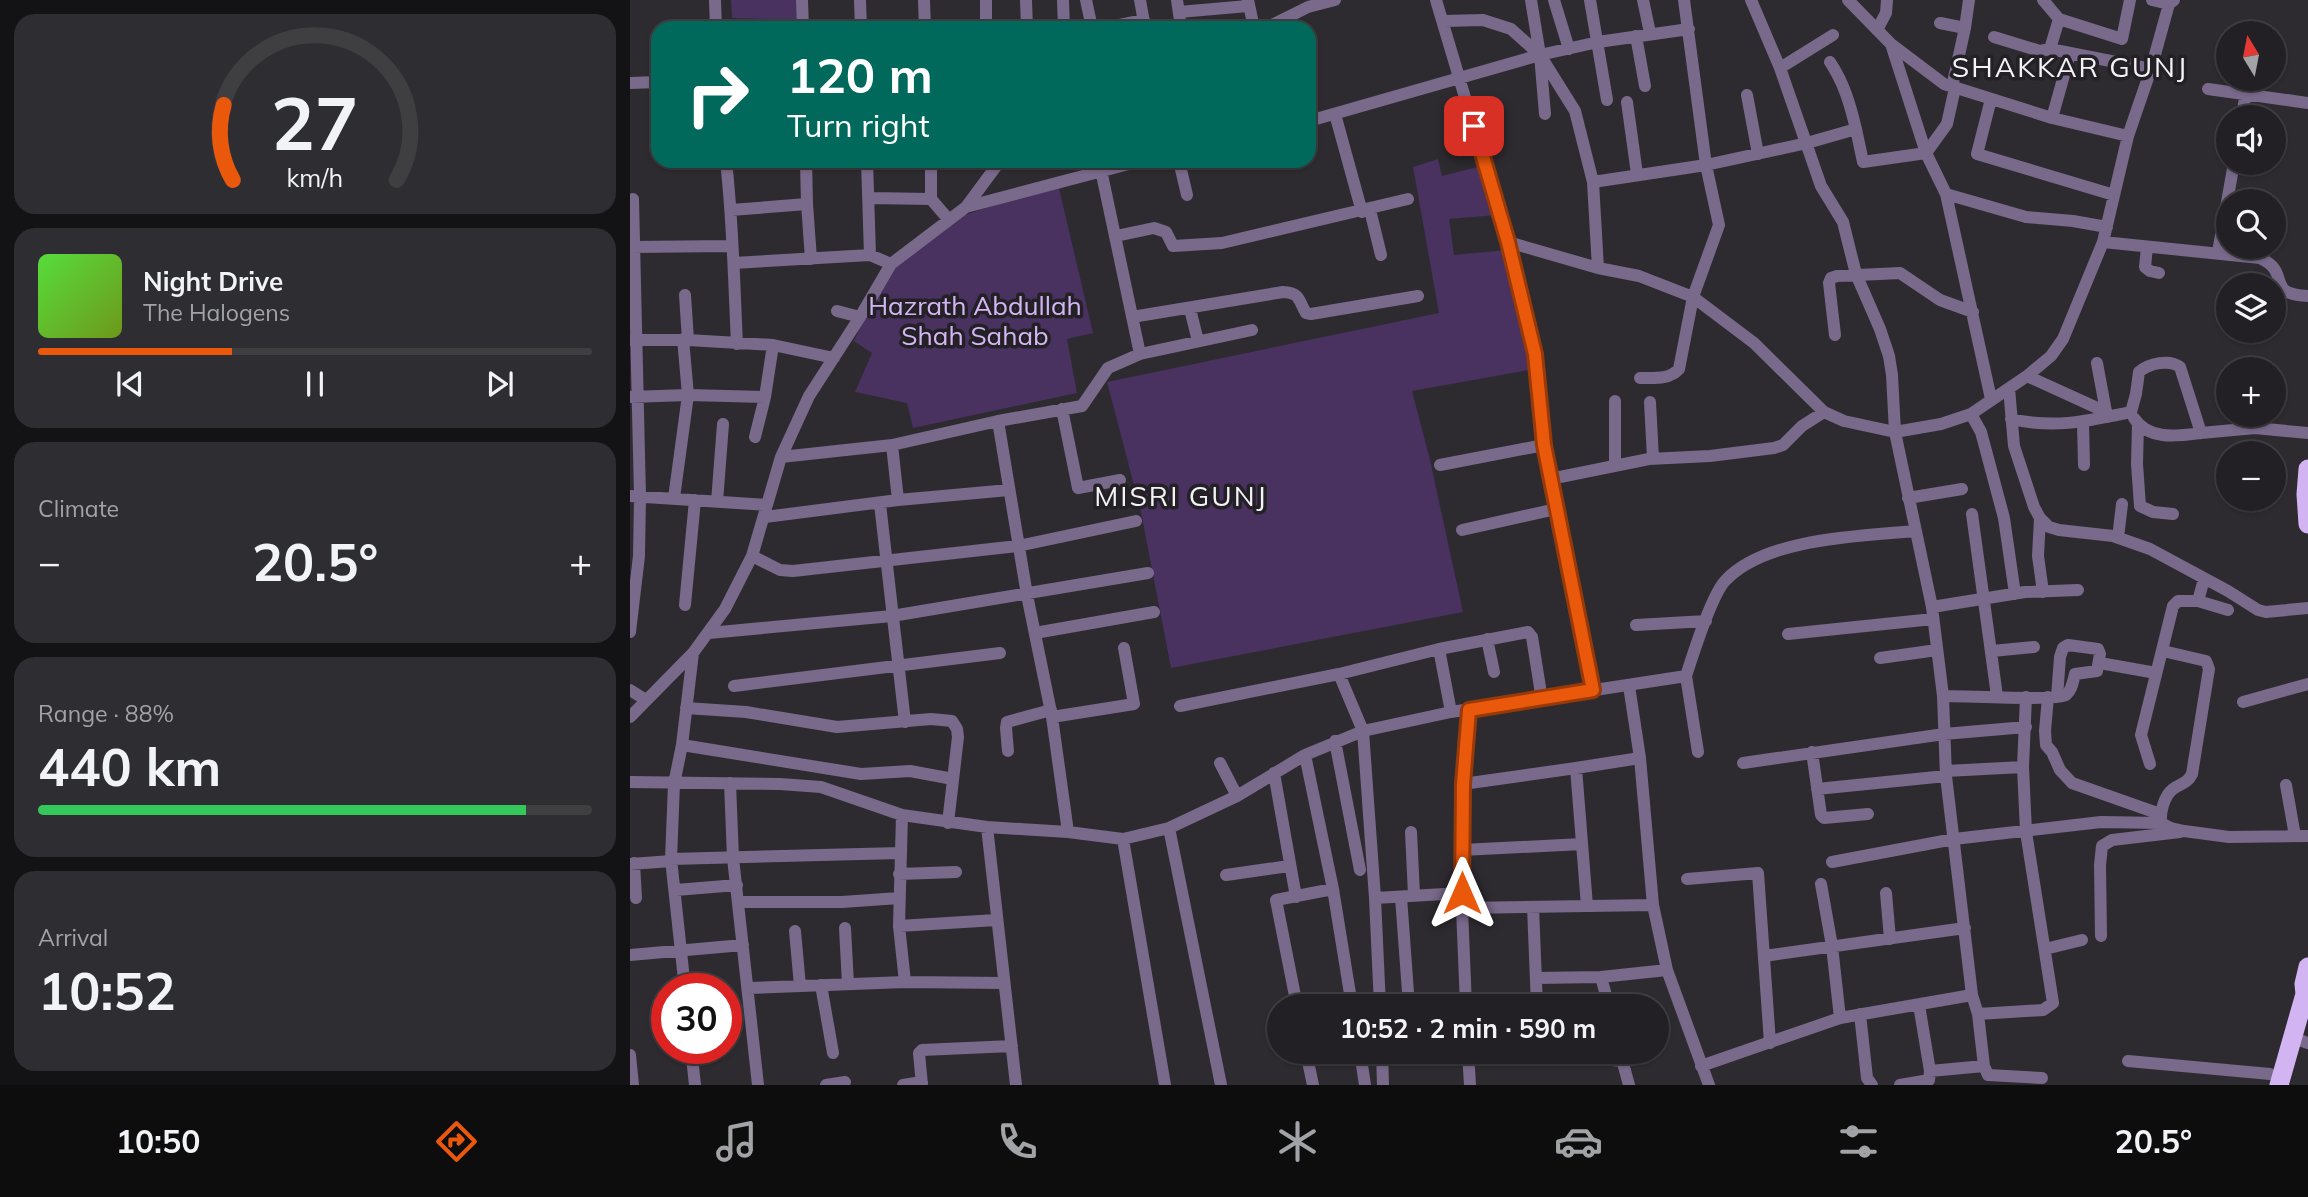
<!DOCTYPE html>
<meta charset="utf-8">
<style>
:root{--surface:#222024;--page:#2e2d31;--text:#f1f3f6;--muted:#a2a3a6;--line:#3f3e41;--accent:#ea580c}
body{margin:0;font-family:Mulish,sans-serif;background:var(--page);color:var(--text);height:100vh;display:flex;flex-direction:column;font-size:26px;white-space:nowrap}
*{box-sizing:border-box;margin:0}
p{font-size:23px;color:var(--muted)}
.icon{flex:none;width:38px;height:38px;fill:none;stroke:currentColor;stroke-width:2;stroke-linecap:round;stroke-linejoin:round}
.map{position:relative;flex:1;overflow:hidden}
.side{display:flex;flex-direction:column;gap:14px;padding:14px;background:#131214;width:630px}
.side>*{flex:none}
.top-card{position:absolute;left:21px;top:21px;width:665px;height:147px;border-radius:21px;box-shadow:0 2px 5px #0004,0 0 0 2px var(--line);background:#00695c;color:#fff;overflow:hidden}
.needle{width:46px;rotate:350deg}
.controls{position:absolute;left:1586px;top:21px;display:grid;gap:14px}
.controls a{display:grid;place-items:center;width:70px;height:70px;border-radius:50%;background:var(--surface);box-shadow:0 2px 5px #0004,0 0 0 2px var(--line);font-size:35px}
.speed{position:absolute;left:21px;top:973px;display:flex;gap:14px;font-size:35px;font-weight:700;text-align:center}
.speed>*{display:grid;place-content:center;width:91px;height:91px;border-radius:50%;background:var(--surface);box-shadow:0 2px 5px #0004,0 0 0 2px var(--line);line-height:1}
.speed .limit{border:10px solid #d22;background:#fff;color:#111}
.pin{position:absolute;display:grid;place-items:center;width:60px;height:60px;color:#fff;margin:-30px;border-radius:14px;box-shadow:0 4px 10px #0006}
.me{position:absolute;width:77px;margin:-38px;rotate:0deg;stroke-linejoin:round;filter:drop-shadow(0 0 5px #0008)}
.turn{display:flex;align-items:center;gap:24px;height:147px;padding:0 21px;font-size:32px}
.turn .icon{width:91px;height:91px;stroke-width:2.5}
.turn b{display:block;font-size:49px;line-height:60px}
.big{font-size:52px;font-weight:700;line-height:1.1}
.side .tile{flex:1;display:flex;flex-direction:column;justify-content:center;gap:10px;min-width:0;padding:0 24px;border-radius:21px;background:var(--page)}
.side .dial{align-items:center;gap:0}
.dial svg{height:182px;overflow:visible;fill:none;stroke:var(--line);stroke-width:7;stroke-linecap:round;text-anchor:middle}
.dial text{fill:var(--text);stroke:none}
.song{display:flex;align-items:center;gap:21px}
.cover{width:84px;height:84px;border-radius:10px;background:linear-gradient(135deg,hsl(110 70% 55%),hsl(80 70% 35%))}
.played{height:7px;border-radius:4px;background:linear-gradient(90deg,var(--accent) 35%,var(--line) 35%)}
.keys{display:flex;justify-content:space-around;direction:ltr}
.heat{display:flex;justify-content:space-between;align-items:center;font-size:38px;direction:ltr}
.charge{height:10px;border-radius:5px;background:linear-gradient(90deg,#34c759 88%,var(--line) 0)}
.trip{position:absolute;left:637px;top:994px;width:402px;height:70px;border-radius:35px;background:var(--surface);box-shadow:0 2px 5px #0004,0 0 0 2px var(--line);font-weight:700;line-height:70px;text-align:center}
.menu{display:flex;height:112px;justify-content:space-around;align-items:center;background:#0e0d0e;color:var(--muted)}
.menu .icon{width:49px;height:49px}
.menu .active{color:var(--accent)}
.menu b{font-size:32px;color:var(--text)}
main{display:flex;flex:1;min-height:0}
.map>svg:first-child{display:block}
</style>
<main>
<section class="side">
<div class="tile dial"><svg viewBox="0 0 100 80">
<path d="M14 69A42 42 0 1 1 86 69"/>
<path d="M14 69A42 42 0 0 1 10 36" stroke="#ea580c"/>
<text x="50" y="56" font-size="32" font-weight="700">27</text>
<text x="50" y="72" font-size="11">km/h</text>
</svg></div>
<div class="tile">
<div class="song"><i class="cover"></i><div><b>Night Drive</b><p>The Halogens</p></div></div>
<div class="played"></div>
<div class="keys"><svg class="icon" aria-label="previous" viewBox="0 0 24 24"><path d="M18 5L8 12l10 7zM5 5v14"/></svg><svg class="icon" aria-label="pause" viewBox="0 0 24 24"><path d="M8 5v14M16 5v14"/></svg><svg class="icon" aria-label="next" viewBox="0 0 24 24"><path d="M6 5l10 7-10 7zM19 5v14"/></svg></div>
</div>
<div class="tile"><p>Climate</p>
<div class="heat"><a>−</a><b class="big">20.5°</b><a>+</a></div>
</div>
<div class="tile"><p>Range · 88%</p><b class="big">440 km</b><div class="charge"></div></div>
<div class="tile"><p>Arrival</p><b class="big">10:52</b></div>
</section>
<div class="map">
<svg width="1678" height="1085" viewBox="0 0 1678 1085">
<rect width="100%" height="100%" fill="#2d2b30"/>
<path fill="#493160" d="M101 0H170V20L102 18Z
M808 159 812 176 851 166 867 215 819 219 824 255 876 250 904 369 782 391 800 460 833 612 541 668 511 512 477 382 809 313 783 167Z
M428 184 463 333 437 339 447 393 283 428 277 403 225 392 242 353 224 341 250 285 264 265 329 217Z"/>
<g fill="none" stroke-linecap="round" stroke-linejoin="round">
<path stroke="#79698b" stroke-width="12" d="M85 0 86 28
M172 0 173 28
M230 0 231 28
M294 0 295 28
M356 0V28
M396 0 397 28
M433 0 434 28
M456 0 462 28
M510 0 515 28
M547 0 551 28
M618 0 624 28
M806 0 878 242 905 354 914 445 963 690
M901 0 910 55 915 114
M924 0 939 49
M960 0 977 100
M1013 0 1020 33
M1218 0 1261 44 1314 84 1422 118 1498 136
M1413 0 1429 19 1420 49
M1522 0 1539 4
M549 12 618 6
M1429 19 1492 39 1500 0
M814 21 853 20 881 29 910 55 945 111 963 182 968 268
M1310 23 1335 28
M475 28 514 20
M636 28 678 7 705 0
M1247 30 1256 13 1257 0
M1006 36 1015 86
M1364 37 1410 51 1420 49 1521 69
M1261 44 1296 153 1316 194 1361 399
M1200 62C1214 83 1220 104 1226 129
M1150 68 1203 35
M0 83 28 82
M1322 87 1335 28 1339 0
M1578 89 1678 103
M1117 95 1128 154
M1361 99 1347 154 1484 195
M997 102 1007 174
M705 114 732 212
M1612 117 1618 79
M1422 118 1440 54
M679 121 910 55 968 42 1059 29
M96 161C103 222 104 283 107 344
M237 161 240 255
M549 161 557 195
M471 170 510 354
M963 182 1076 165 1177 143 1226 129 1233 162 1296 153 1317 124 1325 88
M1316 194 1396 217 1443 221 1477 227
M238 198 301 199 319 220
M301 199V161
M0 200 3 199 10 496 9 556 0 632
M177 204 181 259
M336 207 370 161
M101 210 177 204 176 161
M740 210 751 255
M486 236 524 228 536 232 543 246 592 243 778 199
M878 242 968 268 1009 276 1063 297 1124 343 1194 412 1214 421 1265 432 1311 424 1341 414 1397 376 1421 356 1433 339 1473 242 1498 136 1521 69 1539 4 1544 0
M1473 242 1630 258C1663 273 1633 294 1678 296
M0 247 101 246
M1517 247 1515 267 1520 271 1529 273
M1588 252 1604 163
M104 263 240 255 261 264
M55 295 58 340
M560 309 568 341
M207 311 230 317
M502 317 653 292C671 293 668 300 676 313L681 314 788 296
M1205 335 1199 283 1201 278 1207 276 1270 273 1310 300 1343 312
M0 340H58L143 345 204 358
M1467 363 1477 417
M1397 376 1476 412
M1010 378C1024 378 1039 380 1049 369L1063 297 1089 225 1076 165 1054 0
M1379 388 1384 446 1404 507 1410 518 1419 527 1429 530 1483 536 1520 549 1598 591 1628 610 1636 612 1678 608
M0 397 58 395 135 397
M985 401V465
M1020 402 1023 458
M432 409 448 488 490 480
M1341 414 1351 432 1374 518 1385 594
M1504 418C1519 441 1548 436 1571 433
M1381 419C1425 429 1458 421 1501 412L1506 394 1509 372C1519 363 1540 359 1550 367L1571 433 1625 428 1678 433
M368 421 452 406 478 368 510 354 622 330
M1453 423 1454 465
M1508 423 1507 464 1510 506 1523 512 1543 514
M125 437 135 397 143 345
M151 457 262 445 368 421 397 595 422 717 438 832
M810 465 914 445
M920 479 1019 459 1080 456 1144 448 1153 445 1172 426 1194 412
M0 496 137 505
M44 498 58 395 53 339
M1278 498 1332 489
M268 500 379 490
M87 502 93 424
M250 504 275 722
M1342 514 1367 696
M135 517 268 500 262 445
M1410 518 1408 556 1413 592
M832 530 926 509
M1488 538 1492 504
M122 556 150 570 163 571 388 546 506 521
M1568 601 1598 610
M55 605 65 500
M1302 607 1395 592 1448 590
M1006 625 1076 621
M79 633 262 616 518 573
M405 633 524 612
M1158 634 1303 619
M857 639 864 672
M809 649 898 632 902 637 912 700
M1362 651 1404 647
M1250 658 1307 650
M1470 663 1526 673
M709 674 733 731 745 898 750 1006
M1056 676 1068 752
M104 686 370 653
M999 686 1010 758 1023 905 1037 970 1079 1085
M0 690 16 700
M1313 696C1330 696 1428 701 1436 695 1442 690 1443 681 1445 674L1467 671 1470 654 1468 649 1438 645 1433 648 1430 657 1427 697
M1418 697 1415 731 1416 745 1422 752 1430 770 1442 783 1530 814
M1613 702 1678 684
M550 706 709 674 809 649 821 712
M56 708 116 712 207 727 301 719 322 721 327 729 328 737 318 823
M0 717 63 653 95 609 122 556 151 457 179 396 230 317 261 264 336 207 510 161
M422 717 504 704 494 648
M705 741 730 870
M52 745 63 653
M378 751 376 728 377 722 421 710
M1182 752 1191 815 1194 818 1238 814
M675 755 703 889 722 1006
M590 763 607 796
M1113 763 1314 734 1396 727
M1520 764 1511 735 1543 606 1548 601H1568L1574 579
M1316 771 1393 767
M644 773 666 897
M0 782 150 784 191 787 272 815 357 827 438 832 493 839 539 828 607 796 675 755 733 731 821 712 1056 676C1063 655 1081 596 1095 581 1134 538 1230 536 1285 531
M100 783 103 858 128 1085
M833 784 946 768
M1656 785 1665 836
M1187 789 1316 776
M272 815 269 926 366 920
M1531 823C1530 812 1534 796 1543 789 1551 783 1557 784 1562 774L1579 669 1576 661 1533 651
M357 827 386 1085
M539 828 591 1085
M781 832 784 895
M493 839 535 1085
M832 850 952 844
M41 859 270 853
M1202 862 1324 839 1471 822 1531 823 1541 828 1554 831 1599 837 1678 836
M4 863 6 898
M0 864 42 861
M269 874 326 872
M596 875 659 866
M1057 879 1128 873 1140 1043
M1191 884 1202 946 1210 1018
M46 890 107 885
M1256 893 1260 939
M771 897 779 1006
M745 898 832 893
M108 902H212L269 898
M957 906 946 768 1010 758
M903 907 907 1006
M832 908 1023 905
M269 926 275 982
M215 928 218 984
M165 931 170 986
M1471 936 1470 865 1472 846 1482 840 1550 832
M1415 949 1452 940
M0 955 113 945
M1134 956 1335 928
M906 978 971 977
M191 985 203 1053
M118 988 275 982 374 983
M55 989 41 859 44 784 52 745 231 774 280 771 323 779
M1342 995 1348 1014 1413 1010 1423 1003 1396 832 1393 767 1396 697
M667 1006 646 900 703 889
M836 1006 832 908 833 784 840 710
M979 1006 971 977 1037 970
M1230 1014 1237 1078 1242 1085
M1348 1014 1354 1066 1358 1075 1412 1078
M1664 1038 1678 1043
M61 1048 65 1085
M676 1052 683 1085
M730 1052 735 1085
M752 1052 753 1085
M837 1052 908 1053 992 1061
M838 1052 840 1085
M990 1052 999 1085
M0 1055 3 1085
M1498 1061 1640 1074
M1071 1066 1210 1018 1342 995 1316 776 1313 696 1302 607 1265 432 1262 375 1259 356 1250 329 1226 274 1213 222 1191 186 1150 68 1121 0
M1300 1071 1354 1066
M196 1085 215 1082
M273 1085 292 1082
M292 1085 289 1053 292 1050 382 1046
M1270 1085 1299 1080 1300 1071 1289 1005"/>
<path stroke="#d2b4f2" stroke-width="19" d="M1678 469 1676 494 1678 524
M1649 1085 1675 994 1674 984 1678 967"/>
</g>
<g fill="none" stroke-linecap="round" stroke-linejoin="round">
<g stroke="#983908" stroke-width="18">
<path id="route" d="M832 893 833 784 839 710 963 690 914 445 905 354 878 242 844 126"/>
</g>
<use href="#route" stroke="#ea580c" stroke-width="12"/>
</g>
<g text-anchor="middle" dominant-baseline="central" stroke-width="7" stroke-linejoin="round" paint-order="stroke">
<g font-size="26" fill="#d3b5f4" stroke="#242126">
<text x="345" y="305">Hazrath Abdullah<tspan x="345" dy="30">Shah Sahab</tspan></text>
</g>
<g font-size="28" letter-spacing="2" fill="#f4f2f6" stroke="#242126">
<text x="1440" y="66">SHAKKAR GUNJ</text>
<text x="551" y="495">MISRI GUNJ</text>
</g>
</g>
</svg>
<div class="controls">
<a><svg class="needle" viewBox="-14 -14 28 28"><path d="M0-13l5 13h-10z" fill="#e53935"/><path d="M0 13l5-13h-10z" fill="#a2a3a6"/></svg></a>
<a><svg class="icon" aria-label="sound" viewBox="0 0 24 24"><path d="M4 9h4l5-4v14l-5-4H4zM17 9q2 3 0 6"/></svg></a>
<a><svg class="icon" aria-label="search" viewBox="0 0 24 24"><circle cx="10" cy="10" r="6"/><path d="M15 15l6 6"/></svg></a>
<a><svg class="icon" aria-label="layers" viewBox="0 0 24 24"><path d="M12 4l9 5-9 5-9-5zM3 14l9 5 9-5"/></svg></a>
<a>+</a>
<a>−</a>
</div>
<div class="speed"><div class="limit">30</div></div>
<div class="pin" style="left:844px;top:126px;background:#d93025"><svg class="icon" aria-label="arrive" viewBox="0 0 24 24"><path d="M6 21V4h12l-3 4 3 4H6"/></svg></div>
<svg class="me" style="left:832px;top:893px" viewBox="-20 -20 40 40"><path d="M0-17L14 15 0 8-14 15z" fill="#ea580c" stroke="#fff" stroke-width="4"/></svg>
<div class="trip">10:52 · 2 min · 590 m</div>
<div class="top-card">
<div class="turn"><svg class="icon" aria-label="right" viewBox="0 0 24 24"><path d="M7 20v-9h11M14 6l5 5-5 5"/></svg><div><b>120 m</b>Turn right</div></div>
</div>
</div>
</main>
<nav class="menu">
<b>10:50</b>
<svg class="icon active" aria-label="directions" viewBox="0 0 24 24"><path d="M12 3l9 9-9 9-9-9zM9 14v-3h6M13 9l2 2-2 2"/></svg>
<svg class="icon" aria-label="music" viewBox="0 0 24 24"><path d="M9 18V5l10-2v13"/><circle cx="6" cy="18" r="3"/><circle cx="16" cy="16" r="3"/></svg>
<svg class="icon" aria-label="phone" viewBox="0 0 24 24"><path d="M5 4h4l2 5-3 2q2 4 5 5l2-3 5 2v4C11 20 4 13 5 4z"/></svg>
<svg class="icon" aria-label="climate" viewBox="0 0 24 24"><path d="M12 3v18M4 7l16 10M4 17L20 7"/></svg>
<svg class="icon" aria-label="car" viewBox="0 0 24 24"><path d="M5 17H2v-5l4-1 3-4h7l3 4 3 1v5h-3M9 17h6M6 11h13"/><circle cx="7" cy="17" r="2"/><circle cx="17" cy="17" r="2"/></svg>
<svg class="icon" aria-label="filters" viewBox="0 0 24 24"><path d="M4 7h16M4 17h16"/><circle cx="9" cy="7" r="2"/><circle cx="15" cy="17" r="2"/></svg>
<b>20.5°</b>
</nav>
